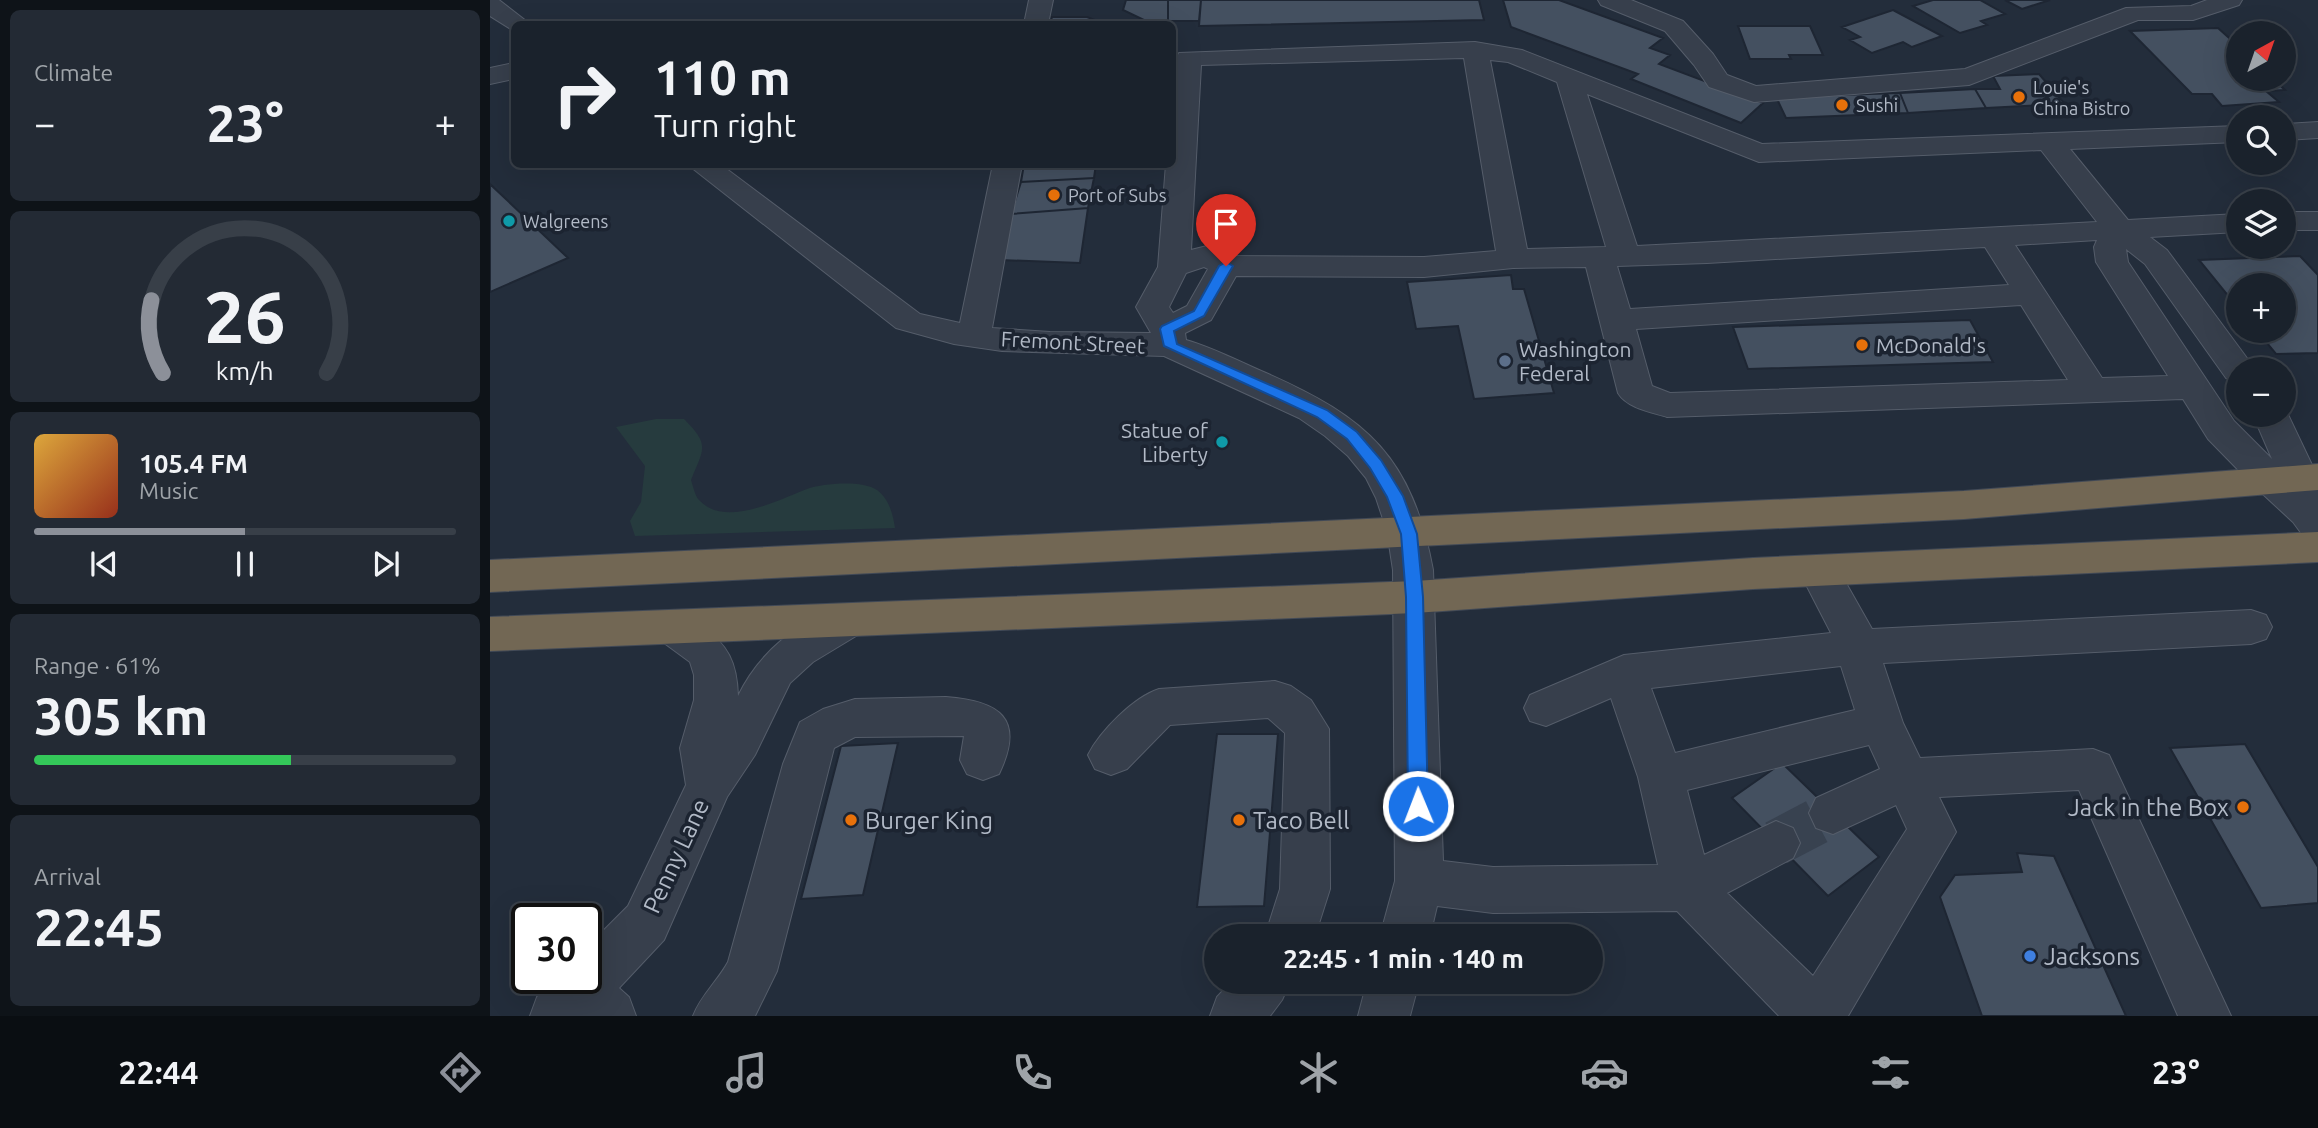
<!DOCTYPE html>
<meta charset="utf-8">
<style>
:root{--surface:#1a222c;--page:#232a34;--text:#f1f3f6;--muted:#9fa4a9;--line:#383f48;--accent:#8c9099}
body{margin:0;font-family:Ubuntu,sans-serif;background:var(--page);color:var(--text);height:100vh;display:flex;flex-direction:column;font-size:26px;white-space:nowrap}
*{box-sizing:border-box;margin:0}
p{font-size:23px;color:var(--muted)}
.icon{flex:none;width:38px;height:38px;fill:none;stroke:currentColor;stroke-width:2;stroke-linecap:round;stroke-linejoin:round}
.map{position:relative;flex:1;overflow:hidden}
.panel{display:flex;flex-direction:column;gap:10px;padding:10px;background:#0e1318;width:490px}
.panel>*{flex:none}
.hud{position:absolute;left:21px;top:21px;width:665px;height:147px;border-radius:10px;box-shadow:0 7px 28px #0002,0 0 0 2px var(--line);background:#1a222c;color:var(--text);overflow:hidden}
.needle{width:46px;rotate:40deg}
.controls{position:absolute;left:1736px;top:21px;display:grid;gap:14px}
.controls a{display:grid;place-items:center;width:70px;height:70px;border-radius:50%;background:var(--surface);box-shadow:0 7px 28px #0002,0 0 0 2px var(--line);font-size:35px}
.speed{position:absolute;left:21px;top:903px;display:flex;gap:14px;font-size:35px;font-weight:700;text-align:center}
.speed>*{display:grid;place-content:center;width:91px;height:91px;border-radius:50%;background:var(--surface);box-shadow:0 7px 28px #0002,0 0 0 2px var(--line);line-height:1}
.speed .limit{border:4px solid #111;border-radius:10px;background:#fff;color:#111}
.pin{position:absolute;display:grid;place-items:center;width:60px;height:60px;color:#fff;margin:-72px -30px;border-radius:50% 50% 50% 0;rotate:-45deg;box-shadow:0 0 7px #0007}
.pin .icon{rotate:45deg}
.me{position:absolute;width:77px;margin:-38px;rotate:359deg;stroke-linejoin:round;filter:drop-shadow(0 0 5px #0008)}
.turn{display:flex;align-items:center;gap:24px;height:147px;padding:0 28px;font-size:32px}
.turn .icon{width:91px;height:91px;stroke-width:2.5}
.turn b{display:block;font-size:49px;line-height:60px}
.big{font-size:52px;font-weight:600;line-height:1.1}
.panel .card{flex:1;display:flex;flex-direction:column;justify-content:center;gap:10px;min-width:0;padding:0 24px;border-radius:10px;background:var(--page)}
.panel .dial{align-items:center;gap:0}
.dial svg{height:182px;overflow:visible;fill:none;stroke:var(--line);stroke-width:7;stroke-linecap:round;text-anchor:middle}
.dial text{fill:var(--text);stroke:none}
.song{display:flex;align-items:center;gap:21px}
.cover{width:84px;height:84px;border-radius:10px;background:linear-gradient(135deg,hsl(40 70% 55%),hsl(10 70% 35%))}
.played{height:7px;border-radius:4px;background:linear-gradient(90deg,var(--accent) 50%,var(--line) 50%)}
.keys{display:flex;justify-content:space-around;direction:ltr}
.heat{display:flex;justify-content:space-between;align-items:center;font-size:38px;direction:ltr}
.charge{height:10px;border-radius:5px;background:linear-gradient(90deg,#34c759 61%,var(--line) 0)}
.trip{position:absolute;left:714px;top:924px;width:399px;height:70px;border-radius:35px;background:var(--surface);box-shadow:0 7px 28px #0002,0 0 0 2px var(--line);font-weight:600;line-height:70px;text-align:center}
.dock{display:flex;height:112px;justify-content:space-around;align-items:center;background:#0a0e12;color:var(--muted)}
.dock .icon{width:49px;height:49px}
.dock .on{color:var(--accent)}
.dock b{font-size:32px;color:var(--text)}
main{display:flex;flex:1;min-height:0}
.map>svg:first-child{display:block}
</style>
<main>
<section class="panel">
<div class="card"><p>Climate</p>
<div class="heat"><a>−</a><b class="big">23°</b><a>+</a></div>
</div>
<div class="card dial"><svg viewBox="0 0 100 80">
<path d="M14 69A42 42 0 1 1 86 69"/>
<path d="M14 69A42 42 0 0 1 9 37" stroke="#8c9099"/>
<text x="50" y="56" font-size="32" font-weight="700">26</text>
<text x="50" y="72" font-size="11">km/h</text>
</svg></div>
<div class="card">
<div class="song"><i class="cover"></i><div><b>105.4 FM</b><p>Music</p></div></div>
<div class="played"></div>
<div class="keys"><svg class="icon" aria-label="previous" viewBox="0 0 24 24"><path d="M18 5L8 12l10 7zM5 5v14"/></svg><svg class="icon" aria-label="pause" viewBox="0 0 24 24"><path d="M8 5v14M16 5v14"/></svg><svg class="icon" aria-label="next" viewBox="0 0 24 24"><path d="M6 5l10 7-10 7zM19 5v14"/></svg></div>
</div>
<div class="card"><p>Range · 61%</p><b class="big">305 km</b><div class="charge"></div></div>
<div class="card"><p>Arrival</p><b class="big">22:45</b></div>
</section>
<div class="map">
<svg width="1828" height="1016" viewBox="0 0 1828 1016">
<rect width="100%" height="100%" fill="#232d3b"/>
<path fill="#263b3e" d="M166 419H194C220 445 214 448 201 480 203 486 205 496 209 500 235 529 290 499 317 489 333 483 373 480 387 490 399 499 403 514 405 528L145 536 140 521 151 502 155 466 126 427Z"/>
<path fill="#445060" stroke="#1e2633" stroke-width="2" d="M636 0H678V21L658 22 633 10Z
M678 0H711L709 21H678Z
M711 0H989L994 20 709 26Z
M1013 0H1069L1173 38 1160 48 1180 55 1169 64 1273 103 1251 123 1141 79 1148 74 1021 27Z
M1443 0H1490L1515 14 1491 21 1497 25 1470 33 1423 6Z
M1515 0H1560L1532 9Z
M1403 10 1452 36 1422 47 1413 42 1382 53 1360 40 1370 37 1352 27Z
M562 17H597L615 24H560Z
M1248 26H1320L1333 55H1299L1301 59H1260Z
M1728 28 1748 46V79H1783L1795 90 1776 91 1789 102 1732 106 1722 94H1702L1640 31Z
M1549 74 1575 104 1496 108 1485 89H1510L1503 76Z
M1485 89 1496 108 1418 113 1410 93Z
M1410 93 1418 113 1296 118 1286 97Z
M534 164H606L604 178 531 182Z
M604 178 598 208 521 214 531 182Z
M0 184 78 258 0 292Z
M598 208 590 263 510 260 521 214Z
M1810 256 1828 275V353L1786 354 1767 331H1794V285H1748V308L1709 260Z
M1021 275 1023 289H1034L1064 393 984 399 968 326 926 329 917 282Z
M1480 320 1503 362 1258 369 1243 327Z
M727 734H788L774 906 707 907Z
M408 743 373 895 311 899 351 746Z
M1755 744 1828 867V903L1771 908 1680 748Z
M1292 763 1389 857 1338 896 1242 798Z
M1527 853 1564 856 1636 1016H1492L1450 897 1465 875 1532 872Z"/>
<g fill="none" stroke-linecap="round" stroke-linejoin="round">
<path stroke="#384250" stroke-width="46" stroke-dasharray="46 23" stroke-linecap="butt" d="M1286 843 1343 813"/>
<g stroke="#555d6a" stroke-width="2">
<path id="minor" d="M0 0H9L40 24H24V31L0 16Z
M539 0H563L558 24H534Z
M1108 0H1141L1193 21 1223 54 1237 75 1266 86 1475 69 1636 8 1701 6 1717 0H1752L1749 5 1703 20H1648L1479 85 1264 102 1219 87 1204 65 1175 31 1111 5Z
M985 42 1032 50 1272 144 1748 126V142L1580 149 1638 220 1748 214V232L1660 237 1677 250 1765 369H1748V381L1736 378 1655 264 1636 249 1638 262 1744 421 1782 459 1763 415H1794V406L1822 465 1828 485V541L1814 537 1803 522 1763 485 1718 439 1693 399 1177 417C1161 412 1137 408 1128 393L1096 267 1023 268 934 277 746 276 721 320 695 333 696 340C724 348 750 362 776 373 878 418 922 457 943 570L953 861 1003 867 1168 865 1148 777 1121 698 1056 726 1040 721 1034 708 1040 695 1134 655 1341 633 1309 571 1315 560 1329 556 1343 560 1382 629 1761 610 1776 615 1782 627 1776 639 1761 644 1393 663 1413 723 1430 758 1603 749 1619 755 1741 1016H1688L1589 790 1449 797 1466 832 1358 1016H1289L1187 911 1003 913 947 906 940 936H890L905 881 903 570 897 531 886 498 876 478 858 456 835 436 809 418 674 356 512 351 464 344 406 328 197 164H230L430 314 470 323 503 164H532L502 328 560 332 661 333 646 307 668 267 676 164H682C682 141 678 69 689 53ZM974 58 1006 251 934 257 742 256 717 246 701 250 711 65ZM1000 60 1018 62 1067 82 1116 247 1037 249ZM1097 94 1269 162 1551 150 1607 222 1147 246ZM1607 240 1604 247 1606 262 1678 376 1612 378 1525 245ZM1495 247 1519 285 1140 309 1127 266 1217 263ZM714 267 718 269 697 306 683 313 679 307 696 273ZM1531 305 1578 380 1180 393 1162 386 1146 329ZM1351 666 1365 710 1185 753 1161 688ZM1379 745 1390 769 1326 798 1319 813 1326 828 1343 834 1406 805 1417 829 1323 976 1237 893 1303 858 1310 843 1303 828 1286 821 1214 855 1197 790Z
M24 63V79L0 84V68Z
M1828 122V138L1794 140V124Z
M1794 212H1828V230H1794Z
M356 605 371 609 377 621 371 633 323 662 300 683 265 755 237 797 174 940 129 988 139 997 146 1016H40L47 997 66 978H96V948L138 906 196 785 190 748 204 700V675L200 662 170 640 164 628 170 616C188 610 197 614 211 625 238 645 247 662 248 696 269 652 309 620 356 605Z
M785 681 801 686 821 700 839 729 840 889 825 936H775L790 889 795 733 778 718 680 725 637 769 621 775 605 769 598 755C610 731 644 697 669 689Z
M456 697C509 701 536 718 509 774L493 780 477 774 470 760 474 736 365 737 344 748 287 971 265 1016H203C211 995 227 982 238 962L293 764 310 722 333 709 365 699Z
M741 982H800L792 1000 780 1016H720L727 997Z
M877 982H929L920 1016H868Z"/>
</g>
<g stroke="#424a57" stroke-width="2">
<path id="highway" d="M1828 464V490L1474 519 0 592V560L1474 491Z
M1828 532V562L1263 589 925 613 0 651V617L925 581 1263 558Z"/>
</g>
<use href="#minor" fill="#373f4c" fill-rule="evenodd"/>
<use href="#highway" fill="#726754" fill-rule="evenodd"/>
</g>
<path fill="#1a73e8" stroke="#114b97" stroke-width="2" d="M736 262 743 266 714 316 684 331 687 344 837 410 867 432 891 460 913 496 927 534 933 597 938 806 935 812 928 814 921 812 918 806 916 597 911 534 897 497 880 468 857 439 827 417 674 346 670 329 672 326 704 311 729 266Z"/>
<g fill="#e8710a" stroke="#1c2431" stroke-width="2.5">
<circle cx="1529" cy="97" r="7"/>
<circle cx="1352" cy="105" r="7"/>
<circle cx="564" cy="195" r="7"/>
<circle cx="1372" cy="345" r="7"/>
<circle cx="1753" cy="807" r="7"/>
<circle cx="361" cy="820" r="7"/>
<circle cx="749" cy="820" r="7"/>
</g>
<g fill="#0f9aa8" stroke="#1c2431" stroke-width="2.5">
<circle cx="19" cy="221" r="7"/>
<circle cx="732" cy="442" r="7"/>
</g>
<circle fill="#5c6f8a" stroke="#1c2431" stroke-width="2.5" cx="1015" cy="361" r="7"/>
<circle fill="#3f7fe0" stroke="#1c2431" stroke-width="2.5" cx="1540" cy="956" r="7"/>
<g text-anchor="middle" dominant-baseline="central" stroke-width="7" stroke-linejoin="round" paint-order="stroke">
<g font-size="18" fill="#b2bac7" stroke="#1c2431" text-anchor="start">
<text x="1543" y="87">Louie's<tspan x="1543" dy="21">China Bistro</tspan></text>
<text x="1366" y="105">Sushi</text>
<text x="578" y="195">Port of Subs</text>
<text x="33" y="221">Walgreens</text>
</g>
<g font-size="21" fill="#b2bac7" stroke="#1c2431">
<text transform="translate(583 342) rotate(3)">Fremont Street</text>
</g>
<g font-size="21" fill="#b2bac7" stroke="#1c2431" text-anchor="start">
<text x="1386" y="345">McDonald's</text>
<text x="1029" y="349">Washington<tspan x="1029" dy="24">Federal</tspan></text>
<text x="718" y="430" text-anchor="end">Statue of<tspan x="718" dy="24">Liberty</tspan></text>
</g>
<g font-size="24" fill="#b2bac7" stroke="#1c2431" text-anchor="start">
<text x="1739" y="807" text-anchor="end">Jack in the Box</text>
<text x="375" y="820">Burger King</text>
<text x="763" y="820">Taco Bell</text>
<text x="1554" y="956">Jacksons</text>
</g>
<g font-size="24" fill="#b2bac7" stroke="#1c2431">
<text transform="translate(186 856) rotate(-65)">Penny Lane</text>
</g>
</g>
</svg>
<div class="controls">
<a><svg class="needle" viewBox="-14 -14 28 28"><path d="M0-13l5 13h-10z" fill="#e53935"/><path d="M0 13l5-13h-10z" fill="#9fa4a9"/></svg></a>
<a><svg class="icon" aria-label="search" viewBox="0 0 24 24"><circle cx="10" cy="10" r="6"/><path d="M15 15l6 6"/></svg></a>
<a><svg class="icon" aria-label="layers" viewBox="0 0 24 24"><path d="M12 4l9 5-9 5-9-5zM3 14l9 5 9-5"/></svg></a>
<a>+</a>
<a>−</a>
</div>
<div class="speed"><div class="limit">30</div></div>
<div class="pin" style="left:736px;top:266px;background:#d93025"><svg class="icon" aria-label="arrive" viewBox="0 0 24 24"><path d="M6 21V4h12l-3 4 3 4H6"/></svg></div>
<svg class="me" style="left:928px;top:806px" viewBox="-20 -20 40 40"><circle r="17" fill="#1a73e8" stroke="#fff" stroke-width="3"/><path d="M0-11L8 9 0 5-8 9z" fill="#fff"/></svg>
<div class="trip">22:45 · 1 min · 140 m</div>
<div class="hud">
<div class="turn"><svg class="icon" aria-label="right" viewBox="0 0 24 24"><path d="M7 20v-9h11M14 6l5 5-5 5"/></svg><div><b>110 m</b>Turn right</div></div>
</div>
</div>
</main>
<nav class="dock">
<b>22:44</b>
<svg class="icon on" aria-label="directions" viewBox="0 0 24 24"><path d="M12 3l9 9-9 9-9-9zM9 14v-3h6M13 9l2 2-2 2"/></svg>
<svg class="icon" aria-label="music" viewBox="0 0 24 24"><path d="M9 18V5l10-2v13"/><circle cx="6" cy="18" r="3"/><circle cx="16" cy="16" r="3"/></svg>
<svg class="icon" aria-label="phone" viewBox="0 0 24 24"><path d="M5 4h4l2 5-3 2q2 4 5 5l2-3 5 2v4C11 20 4 13 5 4z"/></svg>
<svg class="icon" aria-label="climate" viewBox="0 0 24 24"><path d="M12 3v18M4 7l16 10M4 17L20 7"/></svg>
<svg class="icon" aria-label="car" viewBox="0 0 24 24"><path d="M5 17H2v-5l4-1 3-4h7l3 4 3 1v5h-3M9 17h6M6 11h13"/><circle cx="7" cy="17" r="2"/><circle cx="17" cy="17" r="2"/></svg>
<svg class="icon" aria-label="filters" viewBox="0 0 24 24"><path d="M4 7h16M4 17h16"/><circle cx="9" cy="7" r="2"/><circle cx="15" cy="17" r="2"/></svg>
<b>23°</b>
</nav>
